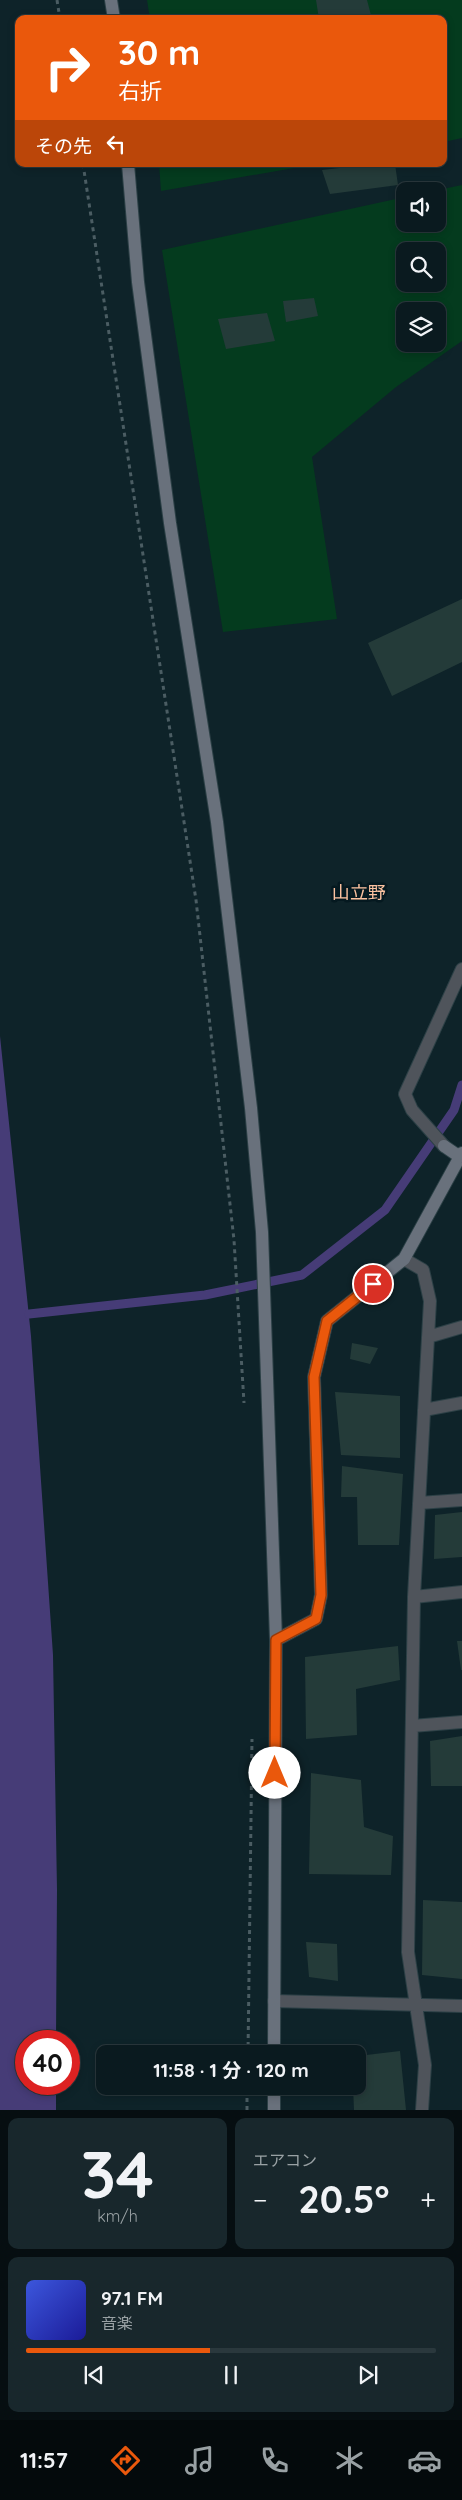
<!DOCTYPE html>
<html lang="ja">
<meta charset="utf-8">
<style>
:root{--surface:#0a1a1f;--page:#18272c;--text:#f1f3f6;--muted:#99a1a4;--line:#2a383d;--accent:#ea580c}
body{margin:0;font-family:Quicksand,"Noto Sans JP",sans-serif;background:var(--page);color:var(--text);height:100vh;display:flex;flex-direction:column;font-size:19px;white-space:nowrap}
*{box-sizing:border-box;margin:0}
p{font-size:16px;color:var(--muted)}
.icon{flex:none;width:28px;height:28px;fill:none;stroke:currentColor;stroke-width:2;stroke-linecap:round;stroke-linejoin:round}
.map{position:relative;height:2110px;overflow:hidden}
.drawer{display:flex;flex-direction:column;gap:8px;padding:8px;background:#060e11;flex:1}
.drawer>*{flex:none}
.hud{position:absolute;left:15px;top:15px;width:432px;height:152px;border-radius:10px;box-shadow:0 2px 8px #0003,0 0 0 1px var(--line);background:#ea580c;color:#fff;overflow:hidden}
.controls{position:absolute;left:396px;top:182px;display:grid;gap:10px}
.controls a{display:grid;place-items:center;width:50px;height:50px;border-radius:10px;background:var(--surface);box-shadow:0 2px 8px #0003,0 0 0 1px var(--line);font-size:25px}
.speed{position:absolute;left:15px;top:2030px;display:flex;gap:10px;font-size:25px;font-weight:700;text-align:center}
.speed>*{display:grid;place-content:center;width:65px;height:65px;border-radius:50%;background:var(--surface);box-shadow:0 2px 8px #0003,0 0 0 1px var(--line);line-height:1}
.speed .limit{border:8px solid #d22;background:#fff;color:#111}
.pin{position:absolute;display:grid;place-items:center;width:42px;height:42px;color:#fff;margin:-21px;border:2px solid #fff;border-radius:50%;box-shadow:0 1px 5px #0007}
.me{position:absolute;width:55px;margin:-28px;rotate:0deg;stroke-linejoin:round;filter:drop-shadow(0 0 4px #0008)}
.turn{display:flex;align-items:center;gap:18px;height:105px;padding:0 20px;font-size:22px}
.turn .icon{width:65px;height:65px;stroke-width:2.5}
.turn b{display:block;font-size:35px;line-height:42px}
.then{display:flex;align-items:center;height:48px;padding:0 20px;background:#0003;gap:10px;font-size:19px}
.big{font-size:38px;font-weight:700;line-height:1.1}
.drawer .card{flex:1;display:flex;flex-direction:column;justify-content:center;gap:8px;min-width:0;padding:0 18px;border-radius:10px;background:var(--page)}
.drawer .dial{align-items:center;gap:0}
.dial b{font-size:65px;line-height:1}
.song{display:flex;align-items:center;gap:15px}
.cover{width:60px;height:60px;border-radius:8px;background:linear-gradient(135deg,hsl(230 70% 55%),hsl(240 70% 35%))}
.played{height:5px;border-radius:2px;background:linear-gradient(90deg,var(--accent) 45%,var(--line) 45%)}
.keys{display:flex;justify-content:space-around;direction:ltr}
.heat{display:flex;justify-content:space-between;align-items:center;font-size:28px;direction:ltr}
.drawer .tiles{flex:1;display:grid;gap:8px;grid-template-columns:1fr 1fr}
.card:last-child{grid-column:span 2}
.trip{position:absolute;left:96px;top:2045px;width:270px;height:50px;border-radius:10px;background:var(--surface);box-shadow:0 2px 8px #0003,0 0 0 1px var(--line);font-weight:700;line-height:50px;text-align:center}
.tabs{display:flex;height:80px;justify-content:space-around;align-items:center;background:#040a0c;color:var(--muted)}
.tabs .icon{width:35px;height:35px}
.tabs .selected{color:var(--accent)}
.tabs b{font-size:22px;color:var(--text)}
.map>svg:first-child{display:block}
</style>
<div class="map">
<svg width="462" height="2110" viewBox="0 0 462 2110">
<rect width="100%" height="100%" fill="#0e2329"/>
<path fill="#043b1e" fill-rule="evenodd" d="M147 0H462V138L444 142V19H150Z
M159 164H317L161 191Z
M462 185V341L396 387 312 457 337 619 223 632 162 250 405 197V224H438V191H433ZM405 251H438V284H405ZM405 311H438V344H405Z"/>
<path fill="#463c77" d="M0 1036 31 1336 53 1655 57 1890 56 2041H26V2084H56V2110H0Z"/>
<g fill="none" stroke-linecap="round" stroke-linejoin="round">
<path stroke="#463c77" stroke-width="9" d="M29 1314 205 1295 302 1275 385 1210 454 1110 462 1085"/>
</g>
<path fill="#243b39" d="M316 0H367L372 19H319Z
M375 164H395L398 185 330 194 322 170Z
M314 298 318 316 286 322 283 301Z
M267 313 275 341 226 349 218 319Z
M462 599V662L392 696 368 643Z
M352 1343 378 1348 370 1364 350 1359Z
M335 1392 400 1396V1458L341 1455Z
M342 1466 403 1474 399 1545H358L357 1497H341Z
M462 1512V1557L434 1559 435 1515Z
M457 1641H462V1670H461Z
M398 1646 400 1680 356 1689 357 1735 306 1739 305 1657Z
M462 1736V1786H431L430 1741Z
M311 1773 361 1780 364 1827 393 1836 391 1875 309 1874Z
M423 1900 462 1902V1979L422 1975Z
M306 1942 337 1944 338 1981 309 1977Z
M400 2051 406 2110H354L353 2086H358V2056Z"/>
<g fill="none" stroke-linecap="round" stroke-linejoin="round">
<g stroke="#2c4046" stroke-width="14">
<path id="street" d="M444 1146 412 1110 405 1094 462 969
M404 1259 423 1270 430 1301 414 1597 408 1952 425 2065 422 2110
M428 1337 462 1327
M424 1410 462 1403
M419 1503 462 1500
M414 1597 462 1592
M412 1726 462 1722
M274 2001 462 2006"/>
</g>
<g stroke="#2c4046" stroke-width="14">
<path id="secondary" d="M111 0 114 19
M128 164 138 282 170 523 217 822 251 1108 262 1232 276 1640 274 2054
M444 1146 460 1157
M276 1640 316 1619 321 1595 314 1377 327 1321 404 1259 462 1153
M274 2110V2086"/>
</g>
<path stroke="#4b5d63" stroke-width="3" stroke-dasharray="4 4" stroke-linecap="butt" d="M57 0 60 19
M83 164 196 900 234 1240 244 1403
M248 2054 252 1739
M247 2110V2086"/>
<use href="#street" stroke="#4f545b" stroke-width="12"/>
<use href="#secondary" stroke="#69717c" stroke-width="12"/>
</g>
<g fill="none" stroke-linecap="round" stroke-linejoin="round">
<g stroke="#983908" stroke-width="12">
<path id="route" d="M275 1773 276 1640 316 1619 321 1595 314 1377 327 1321 373 1284"/>
</g>
<use href="#route" stroke="#ea580c" stroke-width="9"/>
</g>
<g text-anchor="middle" dominant-baseline="central" stroke-width="5" stroke-linejoin="round" paint-order="stroke">
<g font-size="18" fill="#fbc2a0" stroke="#051920">
<text x="359" y="892">山立野</text>
</g>
</g>
</svg>
<div class="controls">
<a><svg class="icon" aria-label="sound" viewBox="0 0 24 24"><path d="M4 9h4l5-4v14l-5-4H4zM17 9q2 3 0 6"/></svg></a>
<a><svg class="icon" aria-label="search" viewBox="0 0 24 24"><circle cx="10" cy="10" r="6"/><path d="M15 15l6 6"/></svg></a>
<a><svg class="icon" aria-label="layers" viewBox="0 0 24 24"><path d="M12 4l9 5-9 5-9-5zM3 14l9 5 9-5"/></svg></a>
</div>
<div class="speed"><div class="limit">40</div></div>
<div class="pin" style="left:373px;top:1284px;background:#d93025"><svg class="icon" aria-label="arrive" viewBox="0 0 24 24"><path d="M6 21V4h12l-3 4 3 4H6"/></svg></div>
<svg class="me" style="left:275px;top:1773px" viewBox="-20 -20 40 40"><circle r="19" fill="#fff"/><path d="M0-13L10 11 0 6-10 11z" fill="#ea580c"/></svg>
<div class="trip">11:58 · 1 分 · 120 m</div>
<div class="hud">
<div class="turn"><svg class="icon" aria-label="right" viewBox="0 0 24 24"><path d="M7 20v-9h11M14 6l5 5-5 5"/></svg><div><b>30 m</b>右折</div></div>
<div class="then">その先<svg class="icon" aria-label="left" viewBox="0 0 24 24"><path d="M17 20v-9H6M10 6l-5 5 5 5"/></svg></div>
</div>
</div>
<section class="drawer">
<div class="tiles">
<div class="card dial"><b>34</b><p>km/h</p></div>
<div class="card"><p>エアコン</p>
<div class="heat"><a>−</a><b class="big">20.5°</b><a>+</a></div>
</div>
<div class="card">
<div class="song"><i class="cover"></i><div><b>97.1 FM</b><p>音楽</p></div></div>
<div class="played"></div>
<div class="keys"><svg class="icon" aria-label="previous" viewBox="0 0 24 24"><path d="M18 5L8 12l10 7zM5 5v14"/></svg><svg class="icon" aria-label="pause" viewBox="0 0 24 24"><path d="M8 5v14M16 5v14"/></svg><svg class="icon" aria-label="next" viewBox="0 0 24 24"><path d="M6 5l10 7-10 7zM19 5v14"/></svg></div>
</div>
</div>
</section>
<nav class="tabs">
<b>11:57</b>
<svg class="icon selected" aria-label="directions" viewBox="0 0 24 24"><path d="M12 3l9 9-9 9-9-9zM9 14v-3h6M13 9l2 2-2 2"/></svg>
<svg class="icon" aria-label="music" viewBox="0 0 24 24"><path d="M9 18V5l10-2v13"/><circle cx="6" cy="18" r="3"/><circle cx="16" cy="16" r="3"/></svg>
<svg class="icon" aria-label="phone" viewBox="0 0 24 24"><path d="M5 4h4l2 5-3 2q2 4 5 5l2-3 5 2v4C11 20 4 13 5 4z"/></svg>
<svg class="icon" aria-label="climate" viewBox="0 0 24 24"><path d="M12 3v18M4 7l16 10M4 17L20 7"/></svg>
<svg class="icon" aria-label="car" viewBox="0 0 24 24"><path d="M5 17H2v-5l4-1 3-4h7l3 4 3 1v5h-3M9 17h6M6 11h13"/><circle cx="7" cy="17" r="2"/><circle cx="17" cy="17" r="2"/></svg>
</nav>
